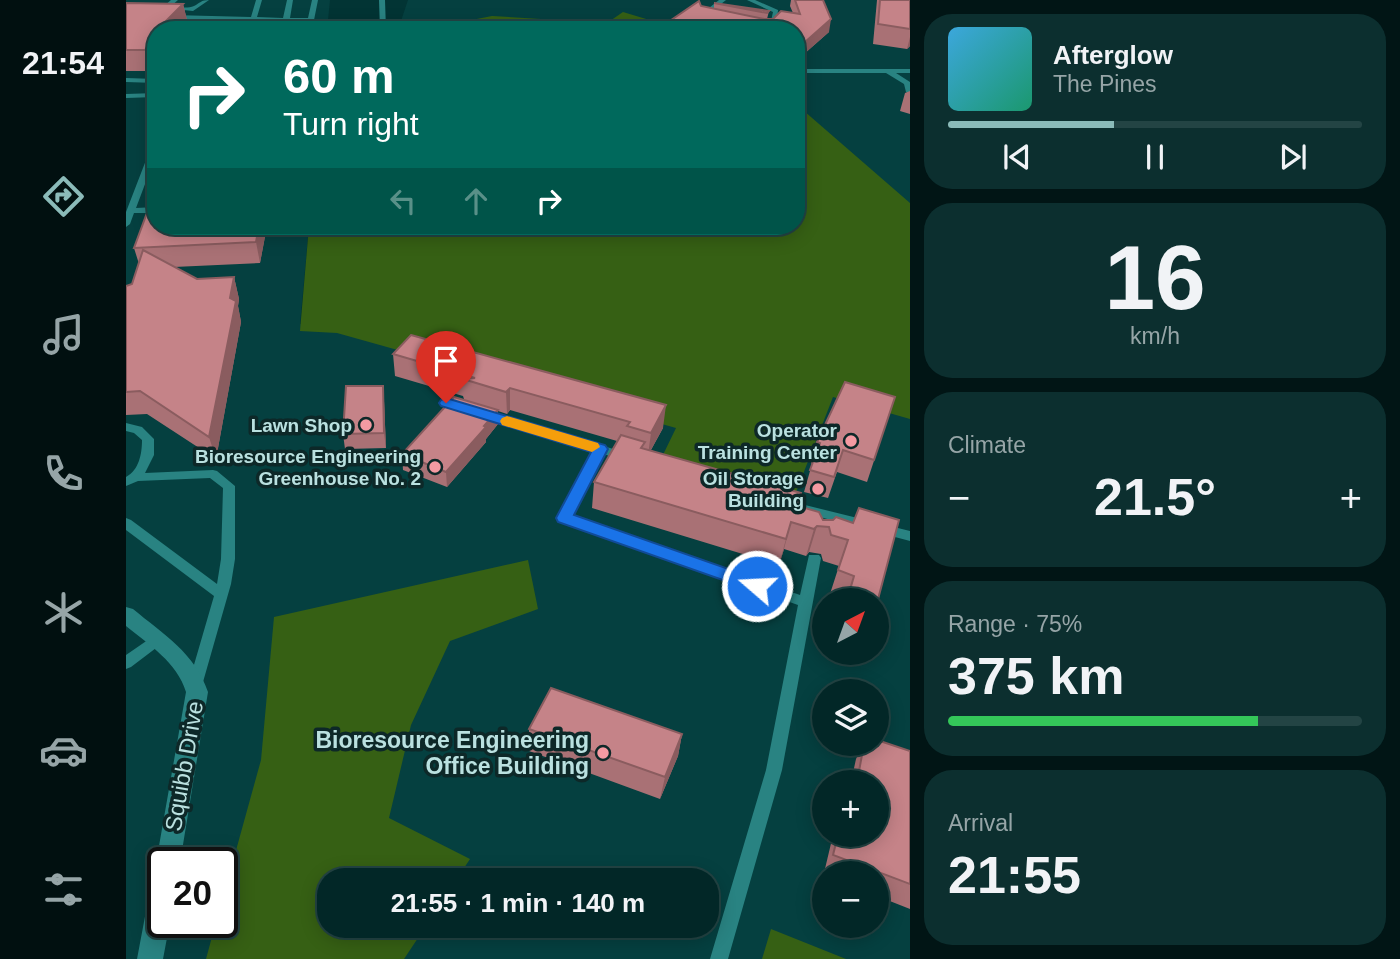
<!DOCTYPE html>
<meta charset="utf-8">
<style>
:root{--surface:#022727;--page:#0c2f2f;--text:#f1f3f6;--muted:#96a5a7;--line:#234444;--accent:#8bbbb9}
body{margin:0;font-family:Arial,sans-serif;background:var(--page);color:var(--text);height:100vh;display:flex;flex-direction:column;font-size:26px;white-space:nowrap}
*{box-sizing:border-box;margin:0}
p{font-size:23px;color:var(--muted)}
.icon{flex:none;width:38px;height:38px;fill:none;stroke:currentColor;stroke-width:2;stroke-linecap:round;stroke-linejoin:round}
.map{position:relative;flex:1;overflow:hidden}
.side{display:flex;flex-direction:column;gap:14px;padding:14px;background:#011515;width:490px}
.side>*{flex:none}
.banner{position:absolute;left:21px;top:21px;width:658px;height:214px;border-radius:28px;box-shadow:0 4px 18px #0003,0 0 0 2px var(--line);background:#00695c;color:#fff;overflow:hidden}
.needle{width:46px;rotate:41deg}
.fabs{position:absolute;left:686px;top:588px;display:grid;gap:14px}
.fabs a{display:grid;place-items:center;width:77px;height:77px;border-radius:50%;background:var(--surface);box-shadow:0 4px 18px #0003,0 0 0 2px var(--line);font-size:35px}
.speed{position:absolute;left:21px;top:847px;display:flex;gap:14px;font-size:35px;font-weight:700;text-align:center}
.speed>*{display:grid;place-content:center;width:91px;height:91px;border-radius:50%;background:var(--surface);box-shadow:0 4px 18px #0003,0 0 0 2px var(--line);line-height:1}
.speed .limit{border:4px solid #111;border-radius:10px;background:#fff;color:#111}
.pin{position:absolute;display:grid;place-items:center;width:60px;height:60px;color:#fff;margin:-72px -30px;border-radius:50% 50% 50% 0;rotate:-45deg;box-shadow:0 0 7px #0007}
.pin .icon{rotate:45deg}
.me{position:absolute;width:77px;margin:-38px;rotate:289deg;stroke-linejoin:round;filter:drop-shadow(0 0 5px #0008)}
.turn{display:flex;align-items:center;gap:24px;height:147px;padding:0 21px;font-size:32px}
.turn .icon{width:91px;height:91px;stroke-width:2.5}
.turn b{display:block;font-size:49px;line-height:60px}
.lanes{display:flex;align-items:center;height:66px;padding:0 21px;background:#0003;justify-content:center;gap:35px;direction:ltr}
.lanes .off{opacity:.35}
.big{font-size:52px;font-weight:600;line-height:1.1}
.side .tile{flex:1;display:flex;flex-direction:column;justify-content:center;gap:10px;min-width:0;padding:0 24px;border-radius:28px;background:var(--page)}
.side .dial{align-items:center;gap:0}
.dial b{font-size:91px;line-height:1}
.song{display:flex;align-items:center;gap:21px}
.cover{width:84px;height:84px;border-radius:10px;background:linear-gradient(135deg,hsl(200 70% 55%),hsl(160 70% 35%))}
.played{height:7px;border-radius:4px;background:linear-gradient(90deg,var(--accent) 40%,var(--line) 40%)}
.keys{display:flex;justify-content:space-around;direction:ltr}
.heat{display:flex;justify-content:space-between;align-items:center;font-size:38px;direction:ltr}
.charge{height:10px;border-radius:5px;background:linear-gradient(90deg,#34c759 75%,var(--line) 0)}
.trip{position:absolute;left:191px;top:868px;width:402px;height:70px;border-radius:28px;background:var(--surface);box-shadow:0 4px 18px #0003,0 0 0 2px var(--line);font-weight:600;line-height:70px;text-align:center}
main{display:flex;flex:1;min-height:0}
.dock{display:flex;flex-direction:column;width:126px;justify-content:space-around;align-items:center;background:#011010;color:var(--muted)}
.dock .icon{width:49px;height:49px}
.dock .on{color:var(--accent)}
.dock b{font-size:32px;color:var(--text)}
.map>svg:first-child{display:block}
</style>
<main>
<nav class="dock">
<b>21:54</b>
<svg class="icon on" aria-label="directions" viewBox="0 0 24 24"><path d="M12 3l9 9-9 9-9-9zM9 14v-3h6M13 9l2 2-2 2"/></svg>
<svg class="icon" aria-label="music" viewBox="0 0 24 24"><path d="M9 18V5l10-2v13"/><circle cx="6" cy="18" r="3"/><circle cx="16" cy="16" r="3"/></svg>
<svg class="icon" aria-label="phone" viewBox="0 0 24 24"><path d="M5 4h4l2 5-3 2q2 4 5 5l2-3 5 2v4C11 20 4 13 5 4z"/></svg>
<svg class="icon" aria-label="climate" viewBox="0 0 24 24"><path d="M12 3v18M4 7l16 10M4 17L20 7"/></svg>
<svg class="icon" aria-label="car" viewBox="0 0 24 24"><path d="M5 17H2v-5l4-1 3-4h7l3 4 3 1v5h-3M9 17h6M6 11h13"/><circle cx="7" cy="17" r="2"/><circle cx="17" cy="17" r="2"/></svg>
<svg class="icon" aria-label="filters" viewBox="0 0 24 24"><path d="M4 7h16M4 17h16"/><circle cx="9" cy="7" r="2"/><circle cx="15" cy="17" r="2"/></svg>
</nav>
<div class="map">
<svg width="784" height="959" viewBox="0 0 784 959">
<rect width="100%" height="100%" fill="#023434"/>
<path fill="#054040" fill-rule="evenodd" d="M0 0H204L201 30H30V226H183L174 324 670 226V30H272L282 0H784V959H0ZM698 600H751V653H698ZM698 691H751V744H698ZM698 782H751V835H698ZM37 863H96V922H37ZM698 873H751V926H698ZM203 880H581V926H203Z"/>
<path fill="#366014" d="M497 12 550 28 548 30H200L310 27 366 16 481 23Z
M670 104 784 203V419L707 397 667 500 534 461 550 428 211 333 174 331 183 226H670Z
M402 560 412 609 324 641 285 725 263 818 344 859 330 880H203V926H300L278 959H80L90 922H96V901L135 760 148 617Z
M645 929 720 959H636Z"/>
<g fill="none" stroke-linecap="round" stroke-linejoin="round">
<path fill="#298382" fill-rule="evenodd" d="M45 0H52L45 6C52 7 61 9 68 6 74 3 75 0 83 0L67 11 38 8V6Z
M130 0H136L131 17 157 18 161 0H167L164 18H182L186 0H192L188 20 190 23 189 30H183V22L163 21 161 30H155L157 21H130L127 30H121L124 21 46 19 43 17 46 15 125 17Z
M253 0H259L260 30H254Z
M593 0H600L580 16 582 19 574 17V15Z
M621 0H629L652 10 651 21 644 30H638L645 21 647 12Z
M670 69H784V73H770L784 82V94L780 92 778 84 760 73H670Z
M0 78 30 79V83L0 82Z
M30 93V97L0 98V94Z
M27 142H30V155L10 208 30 207V213H8L4 224 0 227V212Z
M357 410 504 454 506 457 500 461 477 454 446 516 674 595 683 555H693L695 558 656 770 602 959H584L640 770 672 605 433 521 432 518 467 451 353 417 351 414 353 411Z
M0 423 16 427 28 439V455L19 473 87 470 91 471 109 486V559L105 584 77 682 75 686 70 688 65 686 63 682 88 596 0 530V518L5 520 91 584 95 559 97 488 84 478 12 481 0 486V477C13 470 16 454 16 440L8 433 0 431Z
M679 505 784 531V541L675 512 673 509Z
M29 635 34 637 36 641 34 645 5 667 0 669V655Z"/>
<path fill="#298382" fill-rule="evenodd" d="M0 607 7 609C37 634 69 653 82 692L54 863H37V873L30 863 60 692C51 662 23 645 0 626Z
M37 878V922H44L37 959H11L24 890 28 881Z"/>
</g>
<path fill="#a97175" d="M665 0H697L703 32 670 61V30H535V27L575 6 588 9V3L643 11 641 19H647L667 13 664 6Z
M751 0H784V46L781 49 747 44Z
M0 3 57 4 62 24 30 30 24 71H0Z
M784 91V114L774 111 779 93Z
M30 226H141L134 263 48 267 71 279 108 277 113 299 112 306 115 322 90 459 21 414 0 415V286L6 284 13 264 8 248Z
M267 354 537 428 525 450 672 506 697 520H707L710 517 751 600H714L703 597 713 566 697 561 695 554 683 552 680 556 658 549 653 565 466 508 468 482 491 441 384 410 381 414 372 411V424L360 439V442L321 487 277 470 276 454 338 399 337 396 269 376Z
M769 397 741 482 711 472 702 498 678 492 686 464 685 463 691 442Z
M258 401 260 448 219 449 217 434Z
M704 653H736L731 663 704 654Z
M403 729 556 734 552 756 534 799 403 751Z
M737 744H751L784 751V909L751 896V873H698L707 835H751V782H725L730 759Z"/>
<path fill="#8a5c5f" d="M57 4 62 24 57 30H37L41 20Z
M705 19 703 32 670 61V50Z
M784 37V46L781 49Z
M30 38V65L24 71 19 50Z
M133 226H141L134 263 130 242Z
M108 277 113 299 112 306 115 322 90 459 83 437 104 298Z
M257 386 258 401 260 448 258 433Z
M384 388V410L381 414 380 392Z
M540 405 537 428 522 455 525 433Z
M372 410V424L360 439V442L321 487 320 472Z
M665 522 658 549 653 565 660 539Z
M691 526 683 552 680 556 688 529Z
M556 734 552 756 534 799 539 777Z"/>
<path fill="#c58388" stroke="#8a5c5f" stroke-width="2" d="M669 0H697L705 19 670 50V30H549L535 27 573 1 575 6 638 19H647L655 11 674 14Z
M754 0H784V29L752 24Z
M0 3 57 4 41 20H46L37 30H30V38L19 50H0Z
M588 3 643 11 641 13Z
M25 202H30V226H133L130 242 8 248Z
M17 250 71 279 108 277 104 298 110 301 83 437 14 391 0 392V286L6 284Z
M285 335 540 405 525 433 501 426 504 422 384 388 380 392 337 379 349 378 267 354Z
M719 382 769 397 748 460 717 450 708 477 684 470 694 443 691 442Z
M220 386H257L258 433 217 434Z
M328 397 372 410 358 426 360 427 320 472 276 454Z
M495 435 519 442 515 448 675 493 672 506 693 512 697 520H707L710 517 727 523 733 508 773 520 751 603V600H721L728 576 712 570 722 540 705 535 703 527 691 526 688 529 665 522 660 539 468 482Z
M425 688 556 734 539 777 403 729Z
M751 740 784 751V884L707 855 712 835H751V782H731L738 744H751Z"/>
<path fill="#1a73e8" stroke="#114b97" stroke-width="2" d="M320 398 479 445 482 449 448 515 637 581 640 586 637 590H625L432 522 430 518 465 452 315 406 313 403 315 400Z"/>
<path fill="#f59e0b" d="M381 416 472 443 474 447 466 452 376 425 374 421 376 418Z"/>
<g fill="#f49aa2" stroke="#0d2828" stroke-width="2.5">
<circle cx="240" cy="425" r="7"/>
<circle cx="725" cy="441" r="7"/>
<circle cx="309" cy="467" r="7"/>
<circle cx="692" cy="489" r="7"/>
<circle cx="477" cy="753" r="7"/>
</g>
<g text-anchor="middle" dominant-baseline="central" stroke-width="7" stroke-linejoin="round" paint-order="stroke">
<g font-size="19" font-weight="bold" fill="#bae1e0" stroke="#0d2828" text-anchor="end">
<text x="226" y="425">Lawn Shop</text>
<text x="711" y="430">Operator<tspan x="711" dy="22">Training Center</tspan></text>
<text x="295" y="456">Bioresource Engineering<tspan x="295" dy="22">Greenhouse No. 2</tspan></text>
<text x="678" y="478">Oil Storage<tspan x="678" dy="22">Building</tspan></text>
</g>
<g font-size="23" font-weight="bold" fill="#bae1e0" stroke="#0d2828" text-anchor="end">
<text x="463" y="740">Bioresource Engineering<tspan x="463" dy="26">Office Building</tspan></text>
</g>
<g font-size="23" fill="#bae1e0" stroke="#0d2828">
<text transform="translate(58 766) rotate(-80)">Squibb Drive</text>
</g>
</g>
</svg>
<div class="fabs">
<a><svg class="needle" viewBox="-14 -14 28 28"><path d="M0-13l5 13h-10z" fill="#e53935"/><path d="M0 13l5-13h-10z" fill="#96a5a7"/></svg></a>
<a><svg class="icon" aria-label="layers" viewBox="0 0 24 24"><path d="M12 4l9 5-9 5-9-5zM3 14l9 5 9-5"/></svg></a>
<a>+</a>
<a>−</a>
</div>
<div class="speed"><div class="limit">20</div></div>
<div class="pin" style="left:320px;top:403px;background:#d93025"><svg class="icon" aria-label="arrive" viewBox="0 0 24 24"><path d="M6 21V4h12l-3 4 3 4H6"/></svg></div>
<svg class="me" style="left:631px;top:586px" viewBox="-20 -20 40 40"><circle r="17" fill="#1a73e8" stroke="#fff" stroke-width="3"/><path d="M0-11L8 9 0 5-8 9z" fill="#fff"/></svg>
<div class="trip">21:55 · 1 min · 140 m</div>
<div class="banner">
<div class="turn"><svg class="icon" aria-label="right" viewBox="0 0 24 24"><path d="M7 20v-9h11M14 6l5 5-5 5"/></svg><div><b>60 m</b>Turn right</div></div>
<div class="lanes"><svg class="icon off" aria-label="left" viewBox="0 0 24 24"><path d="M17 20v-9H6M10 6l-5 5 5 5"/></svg><svg class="icon off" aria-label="ahead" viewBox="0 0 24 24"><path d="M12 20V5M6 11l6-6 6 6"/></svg><svg class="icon" aria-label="right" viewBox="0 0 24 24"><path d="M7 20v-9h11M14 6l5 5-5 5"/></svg></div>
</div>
</div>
<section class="side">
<div class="tile">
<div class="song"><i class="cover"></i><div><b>Afterglow</b><p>The Pines</p></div></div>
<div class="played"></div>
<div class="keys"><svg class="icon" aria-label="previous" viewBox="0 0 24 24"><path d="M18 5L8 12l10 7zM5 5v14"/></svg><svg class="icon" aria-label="pause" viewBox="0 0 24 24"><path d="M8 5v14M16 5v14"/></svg><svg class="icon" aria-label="next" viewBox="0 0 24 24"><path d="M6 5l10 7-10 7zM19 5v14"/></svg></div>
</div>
<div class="tile dial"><b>16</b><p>km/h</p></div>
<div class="tile"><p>Climate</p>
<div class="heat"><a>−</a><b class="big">21.5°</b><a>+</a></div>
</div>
<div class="tile"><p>Range · 75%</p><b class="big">375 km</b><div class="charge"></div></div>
<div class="tile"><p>Arrival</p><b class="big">21:55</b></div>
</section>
</main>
